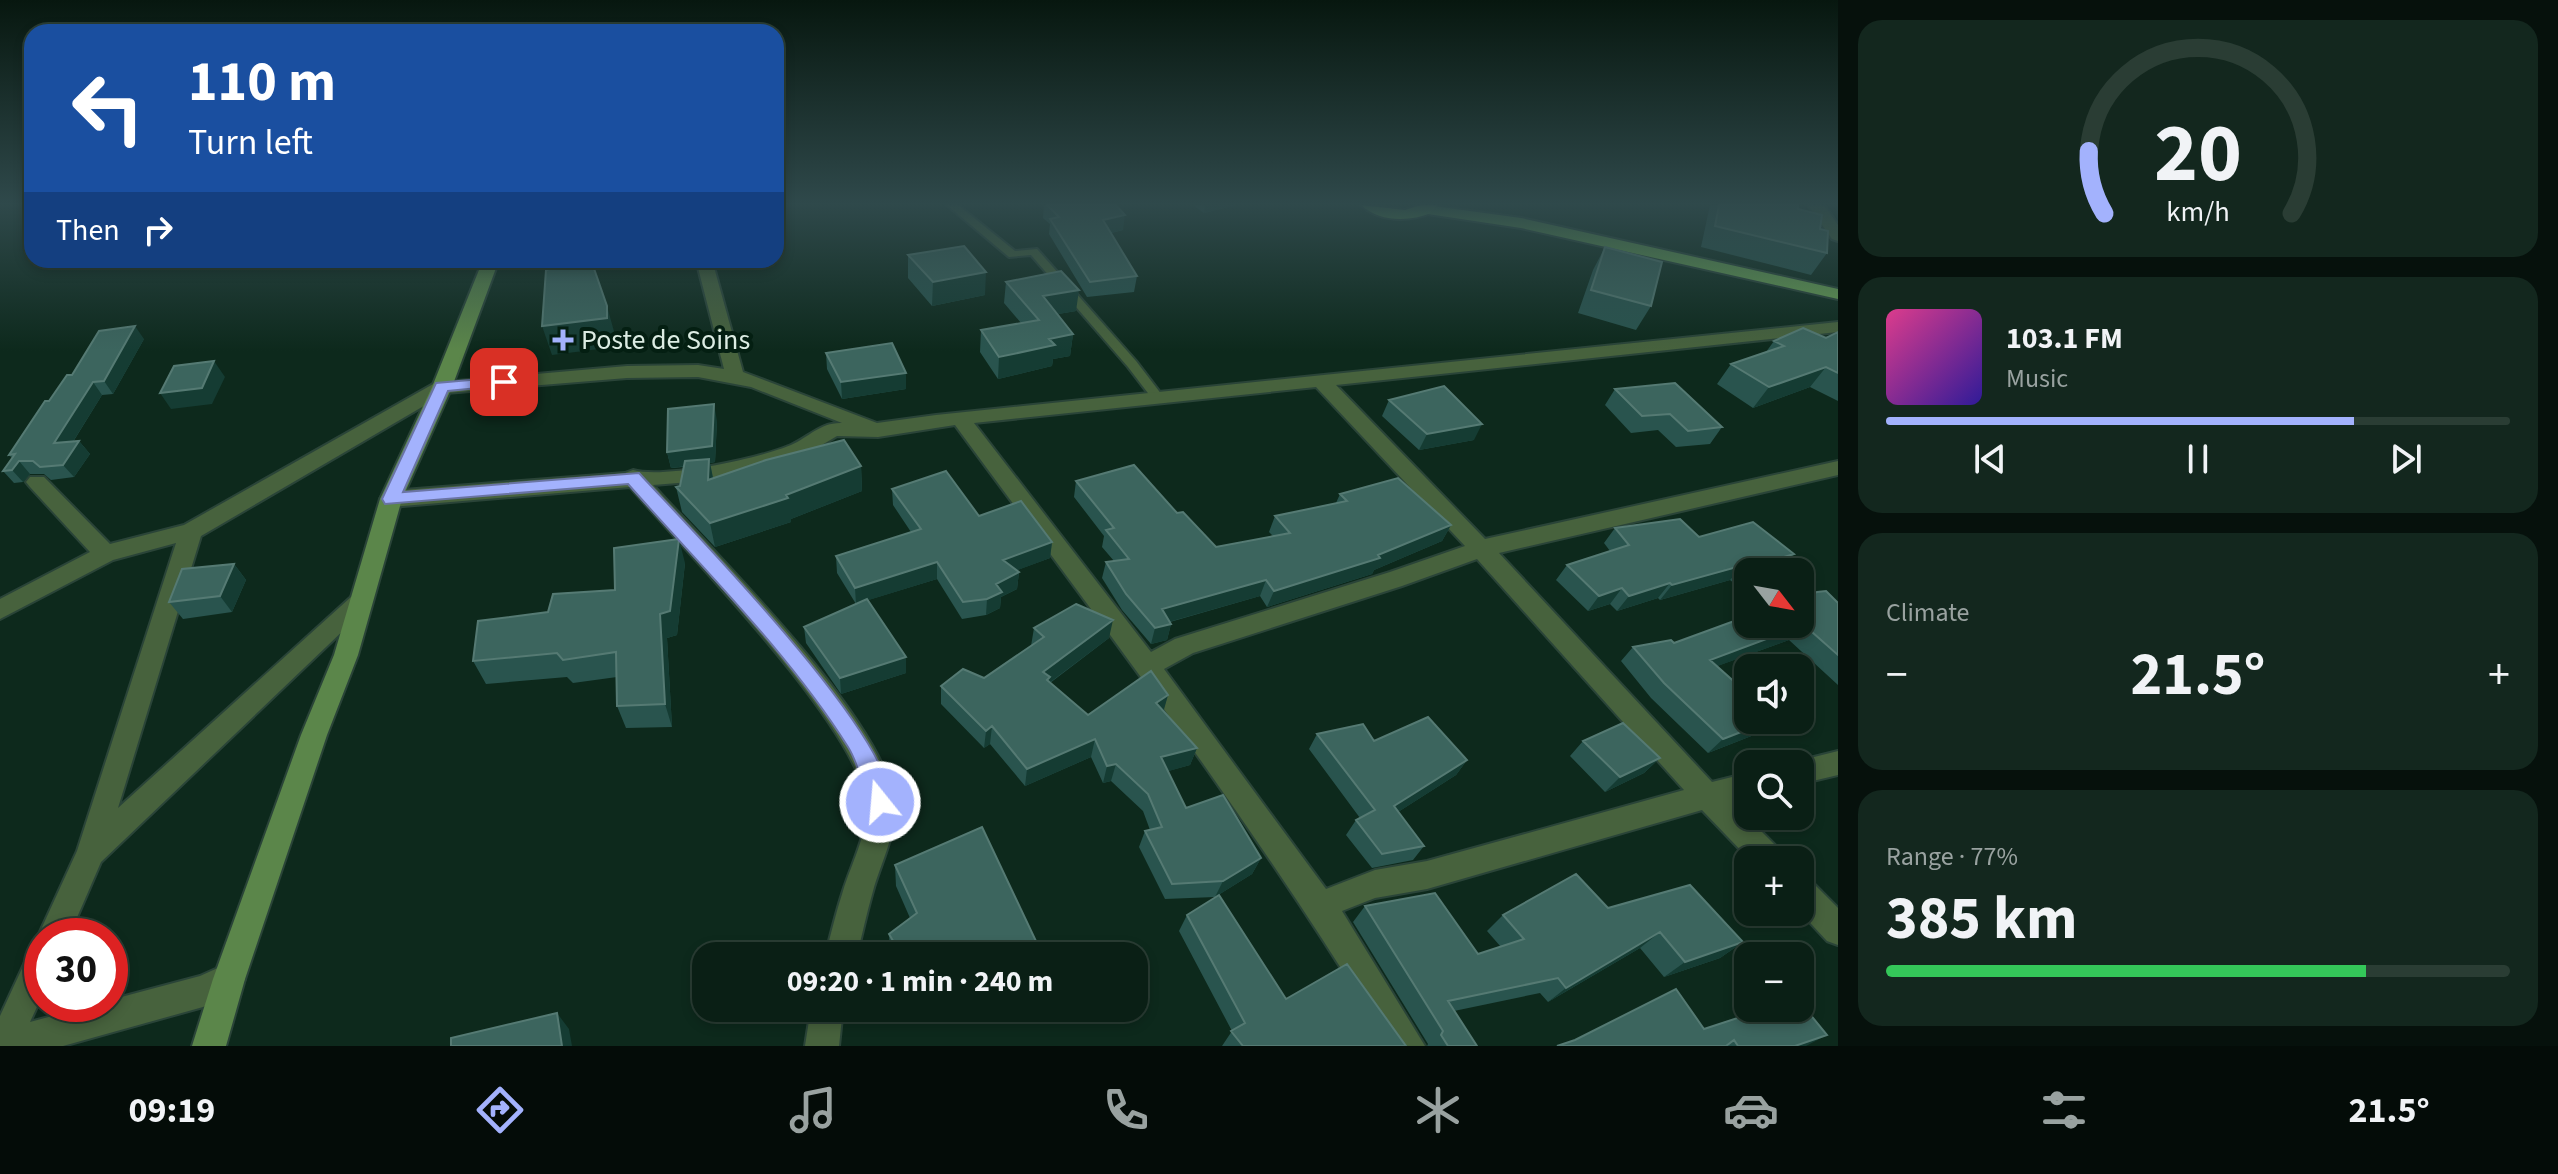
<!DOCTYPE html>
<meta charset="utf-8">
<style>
:root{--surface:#0a1f15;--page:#13271e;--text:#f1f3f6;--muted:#99a2a0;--line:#2a3d34;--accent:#a3b2fd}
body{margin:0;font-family:"Source Sans 3",sans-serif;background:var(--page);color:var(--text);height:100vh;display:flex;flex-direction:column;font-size:30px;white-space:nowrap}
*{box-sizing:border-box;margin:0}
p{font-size:26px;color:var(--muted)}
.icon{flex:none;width:44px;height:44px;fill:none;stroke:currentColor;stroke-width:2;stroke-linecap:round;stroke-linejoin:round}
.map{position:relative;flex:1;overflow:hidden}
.details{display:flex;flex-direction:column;gap:20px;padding:20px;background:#06110c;width:720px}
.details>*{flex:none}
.hud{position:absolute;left:24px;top:24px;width:760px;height:244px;border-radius:24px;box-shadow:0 4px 12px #0003,0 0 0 2px var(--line);background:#1a4fa0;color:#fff;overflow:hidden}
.needle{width:52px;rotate:121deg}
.tools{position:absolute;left:1734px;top:558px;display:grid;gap:16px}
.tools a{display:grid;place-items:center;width:80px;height:80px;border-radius:16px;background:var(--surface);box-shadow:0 4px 12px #0003,0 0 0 2px var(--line);font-size:40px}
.speed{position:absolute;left:24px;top:918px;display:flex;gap:16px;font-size:40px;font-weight:700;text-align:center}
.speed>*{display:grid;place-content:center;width:104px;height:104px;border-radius:50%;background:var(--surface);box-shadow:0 4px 12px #0003,0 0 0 2px var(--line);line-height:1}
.speed .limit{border:12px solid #d22;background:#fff;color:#111}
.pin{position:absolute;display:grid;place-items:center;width:68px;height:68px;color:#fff;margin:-34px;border-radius:16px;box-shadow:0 4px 12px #0006}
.me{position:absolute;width:88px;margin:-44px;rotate:343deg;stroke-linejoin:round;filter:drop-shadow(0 0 6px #0008)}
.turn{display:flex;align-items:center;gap:28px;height:168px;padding:0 32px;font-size:36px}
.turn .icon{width:104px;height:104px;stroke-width:2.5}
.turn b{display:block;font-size:56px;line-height:68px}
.then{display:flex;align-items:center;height:76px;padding:0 32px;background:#0003;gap:16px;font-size:30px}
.big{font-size:60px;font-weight:700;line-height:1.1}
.details .widget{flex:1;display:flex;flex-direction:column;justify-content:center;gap:12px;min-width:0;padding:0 28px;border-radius:24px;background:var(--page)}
.details .dial{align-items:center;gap:0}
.dial svg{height:208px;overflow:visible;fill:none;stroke:var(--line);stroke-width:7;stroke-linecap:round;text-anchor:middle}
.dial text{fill:var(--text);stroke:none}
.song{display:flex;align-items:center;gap:24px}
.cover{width:96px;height:96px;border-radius:12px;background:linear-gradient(135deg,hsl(330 70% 55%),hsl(250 70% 35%))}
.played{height:8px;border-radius:4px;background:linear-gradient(90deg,var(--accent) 75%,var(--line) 75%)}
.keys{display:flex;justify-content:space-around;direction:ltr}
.heat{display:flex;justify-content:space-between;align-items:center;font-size:44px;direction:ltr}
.charge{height:12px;border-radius:6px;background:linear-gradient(90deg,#34c759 77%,var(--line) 0)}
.trip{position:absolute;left:692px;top:942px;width:456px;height:80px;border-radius:24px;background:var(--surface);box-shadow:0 4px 12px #0003,0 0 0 2px var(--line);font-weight:700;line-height:80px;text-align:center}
.menu{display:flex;height:128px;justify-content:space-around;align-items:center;background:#040c08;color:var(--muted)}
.menu .icon{width:56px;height:56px}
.menu .active{color:var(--accent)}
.menu b{font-size:36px;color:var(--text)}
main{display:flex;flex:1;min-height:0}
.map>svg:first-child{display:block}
</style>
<main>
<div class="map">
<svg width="1838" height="1046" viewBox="0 0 1838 1046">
<rect width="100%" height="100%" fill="#0d291c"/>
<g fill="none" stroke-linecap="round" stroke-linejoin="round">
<g stroke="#2a4438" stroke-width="4">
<path id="service" d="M947 205H958L1015 251 1037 249 1136 361 1162 395 1164 398 1162 401H1154L1128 367 1031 255 1009 257Z"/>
</g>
<g stroke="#2a4438" stroke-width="4">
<path id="minor" d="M1808 205H1824L1838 225V241L1832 239Z
M696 260H712L743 372 877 423 936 415 1838 322V332L1336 385 1485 539 1838 461V475L1499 553 1712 782 1748 773V797L1732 802 1780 850 1785 860H1750L1702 810 1427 889 1375 898 1342 911 1425 1046H1389C1259 829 1105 629 955 425L878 437 837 436 805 455 715 480 653 485C711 550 887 721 894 803 897 834 881 862 873 891 867 912 862 934 857 956H825C831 934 836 912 843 891 852 862 868 834 866 803 862 731 683 548 630 487L391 507 383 504 380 499 383 494 391 491 625 473 633 470C665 479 760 458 791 445 809 437 821 422 842 423L751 387 698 377 627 378 446 393 201 536 118 808 351 597 359 595 367 597 371 604 101 862 69 936H42V996L30 1022 97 1004H110V1000L200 976 229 963 240 968 245 979 240 990 203 1007 63 1046H0V1016L31 949 41 945 38 936 77 851 176 543 113 560 0 619V599L90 552 30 487 26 482 30 477H44L110 544 184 525 435 383 627 366 698 365 724 369ZM1316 387 1465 546 1390 572 1175 639 1151 652 974 423ZM1477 559 1684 790 1427 861 1375 870 1326 889 1164 669 1193 653 1402 586Z
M1838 751V775L1800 784V764L1790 763Z
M1800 876 1811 881 1838 908V945L1827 941 1800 912Z
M811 1008H843L839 1046H805Z"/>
</g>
<g stroke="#2a4438" stroke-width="4">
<path id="secondary" d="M483 260H499L452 387 402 499 358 655 327 735 245 979 226 1046H192L213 979 301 735 334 655 380 499 432 387Z"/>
</g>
<g stroke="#2a4438" stroke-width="4">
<path id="primary" d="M1426 205 1521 218 1838 289V299L1521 228 1421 213 1418 210Z"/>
</g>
<g stroke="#2a4438" stroke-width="4">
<path id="trunk" d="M1361 205 1405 210 1421 205H1437L1431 213C1409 222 1379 222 1361 205Z"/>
</g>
<use href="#service" fill="#47623d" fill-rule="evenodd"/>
<use href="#minor" fill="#47623d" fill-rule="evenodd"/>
<use href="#secondary" fill="#5b864a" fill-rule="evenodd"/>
<use href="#primary" fill="#69a153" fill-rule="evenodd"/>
<use href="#trunk" fill="#70ae57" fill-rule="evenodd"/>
</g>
<path fill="#29544e" d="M1044 205H1116L1123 230 1111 233 1137 276 1134 292 1087 297 1049 234 1050 224 1043 218Z
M1193 205H1236L1204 213Z
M1710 205H1798V209L1820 229 1827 253 1811 275 1701 247Z
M1605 247 1651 306 1636 330 1578 313 1593 270Z
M908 255 985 295 932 306 908 278Z
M1006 282 1076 311 1058 314 1073 334 1070 356 1053 359 1052 366 998 379 980 352 981 330 1021 323 1004 303Z
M1838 332V401L1810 387 1753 408 1717 384 1731 364 1766 352 1774 341 1826 338Z
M144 339 113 394 102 395 73 442 79 441 90 454 74 477 51 480 44 474H30L23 482 14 483 3 471 12 458 9 455 49 401 72 375Z
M826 353 906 389 842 399 827 369Z
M1615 389 1722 427 1710 444 1676 447 1658 430 1631 433 1605 405Z
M1389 400 1474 440 1419 450 1382 416Z
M717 421 715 462 710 463 713 479 861 466 862 491 791 519V522L715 547 682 512 676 487 680 486 683 467 671 468 667 452Z
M1076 481 1216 547 1273 536 1269 532 1275 516 1336 503 1340 494 1451 525 1442 541 1374 570 1372 574 1267 607 1260 596 1170 622 1171 624 1167 640 1151 644 1122 610 1102 578 1106 562 1114 561 1102 547 1104 536 1074 497Z
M892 489 979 516 1052 542 1050 558 1017 570 1019 572 1017 589 1001 597 1000 608 986 615 962 619 937 579 868 600 906 673 841 694 806 643 804 627 856 604 837 573 836 556 911 532 893 505Z
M1615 528 1699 537 1794 554 1780 570 1772 572H1748L1735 584 1730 580 1660 600 1658 598 1617 611 1610 604 1588 611 1556 580 1567 565 1610 551 1604 543Z
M685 563 677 635 667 638 672 727 626 728 617 706V677L573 683 567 677 486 684 473 661 548 612 615 590Z
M234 564 246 580 232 612 183 619 169 602Z
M1838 603V685L1789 640 1717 666 1748 720H1774L1759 733 1708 753 1651 698 1621 661 1633 647 1674 643Z
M1034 628 1109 638 1050 683 1088 715 1168 695 1163 711 1197 748 1190 765 1168 771 1186 808 1261 858 1252 874 1215 897 1165 899 1139 847 1145 831 1150 830 1143 811 1111 781 1103 783 1091 757 1025 786 990 744 984 748 941 704V686L984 678 1031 646Z
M1317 734 1374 741 1467 760 1456 775 1398 812 1424 846 1413 860 1372 868 1346 835 1356 820 1360 818 1309 749Z
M1583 741 1660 758 1644 773 1605 792 1570 756Z
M895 865 1043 956H892L890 953 889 934 910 918 896 886Z
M1365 906 1478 954 1501 947 1487 931 1503 915 1608 908 1743 942 1720 958 1664 977 1640 948 1548 1002 1540 993 1454 1011 1477 1046H1427L1428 1044 1353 922Z
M1187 915 1286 999 1406 1046H1222L1232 1031 1179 931Z
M957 1008H981L963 1018Z
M1704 1029 1806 1046H1557Z"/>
<path fill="#153c33" d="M1205 205H1236L1204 213Z
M1125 215 1123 230 1101 235 1103 220Z
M986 272 985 295 932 306 933 282Z
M1079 290 1076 311 1041 317 1043 296Z
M607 306 615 335V347L552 355 542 326Z
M135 326 144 339 113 394 104 381Z
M1073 334 1070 356 1053 359 1052 366 998 379 999 357 1049 339Z
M214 361 225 377 212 404 171 409 160 393Z
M1826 367 1810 387 1753 408 1769 387Z
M906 373V389L842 399 841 382Z
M93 382 102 395 64 456 54 443Z
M714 404 717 421 715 462 710 463 714 483 708 480 709 463 671 468 667 452Z
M1482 424 1474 440 1419 450 1427 434Z
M79 441 90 454 74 477 63 465Z
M19 461 30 474 23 482 12 470Z
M861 466 862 491 791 519V522L715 547 710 523Z
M1451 525 1442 541 1374 570 1372 574 1267 607 1274 591 1378 555Z
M679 539 685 563 677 635 667 638 672 727 665 704 660 614Z
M1052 542 1050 558 1002 576 1003 560Z
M1794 554 1780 570 1772 572H1748V579L1735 584 1748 568Z
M937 562V579L856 604 855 588Z
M234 564 246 580 232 612 220 596Z
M1744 565 1730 580 1660 600 1672 585Z
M1019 572 1017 589 1001 597 1000 608 986 615 987 599 996 584Z
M1266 580 1260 596 1158 625 1162 609Z
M1670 583 1658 598 1617 611 1629 596Z
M1622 588 1610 604 1588 611 1599 596Z
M1113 620 1109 638 1049 683 1047 695 1043 672Z
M1171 624 1167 640 1151 644 1155 628Z
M1804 625 1789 640 1696 674 1710 660Z
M906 657V673L841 694 840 678Z
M1168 695 1163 713 1156 703Z
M1772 720H1774L1759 733 1708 753 1723 739Z
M992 726 990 744 984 748 986 731Z
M1095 739 1091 757 1025 786 1027 769Z
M1197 748 1190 765 1155 775 1161 757Z
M1660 758 1644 773 1605 792 1620 777Z
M1467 760 1456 775 1384 821 1394 806Z
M1116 764 1111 781 1103 783 1107 766Z
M1261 858 1252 874 1215 897 1223 881Z
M1660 932 1640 948 1548 1002 1566 988Z
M1743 942 1720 958 1664 977 1685 962Z
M964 1008H981L963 1018Z
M557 1013 569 1029 572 1046H562Z
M1827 1035 1806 1046H1795Z"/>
<path fill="#3c655e" stroke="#557a73" stroke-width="2" d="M1047 205H1116L1125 215 1103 220 1137 276 1090 282 1050 219 1059 217Z
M1719 205H1798V209L1822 215 1820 229 1828 231 1827 253 1715 226Z
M964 246 986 272 933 282 908 255Z
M1605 247 1662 262 1651 306 1591 290Z
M551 260H591L607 306V318L542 326 546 270 549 269Z
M1061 271 1079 290 1043 296 1073 334 1049 339 1055 345 999 357 981 330 1039 320 1006 282Z
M135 326 104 381 93 382 54 443 79 441 63 465 40 467 33 461H19L12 470 3 471 15 454 9 455 45 401H49L67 375H72L99 331Z
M1803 328 1826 338 1838 332V373L1826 367 1769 387 1731 364 1784 346 1774 341Z
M892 343 906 373 841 382 826 353Z
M214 361 202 388 160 393 174 366Z
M1675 383 1722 427 1688 431 1670 414 1642 416 1615 389Z
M1444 386 1482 424 1427 434 1389 400Z
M714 404 712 446 667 452 668 409Z
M844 440 861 466 786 495 788 498 710 523 676 487 680 486 685 461 709 459 708 480 766 460Z
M1134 465 1177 513 1183 512 1216 547 1290 533 1275 516 1347 501 1340 494 1398 478 1451 525 1378 555 1380 558 1274 591 1266 580 1162 609 1171 624 1155 628 1126 594 1106 562 1129 559 1106 530 1114 528 1076 481Z
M946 471 979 516 1021 501 1052 542 1003 560 1019 572 996 584 1002 592 987 599 963 602 937 562 855 588 836 556 921 529 892 489Z
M1680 519 1699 537 1753 522 1794 554 1748 568 1744 565 1672 585 1670 583 1629 596 1622 588 1599 596 1567 565 1629 545 1615 528Z
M679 539 670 611 660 614 665 704 617 706 616 652 563 660 557 653 473 661 478 621 548 612 553 594 615 590 614 548Z
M234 564 220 596 169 602 182 569Z
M1826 591 1838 603V655L1804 625 1710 660 1748 694V720H1772L1723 739 1664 683 1633 647 1671 640 1674 643 1748 616V624H1800V598L1817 592Z
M867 599 906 657 840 678 804 627Z
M1076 604 1113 620 1043 672 1050 677 1047 680 1088 715 1151 671 1168 695 1156 703 1197 748 1161 757 1186 808 1223 795 1261 858 1223 881 1172 884 1145 831 1162 827 1148 794 1116 764 1107 766 1095 739 1027 769 992 726 986 731 941 686 963 669 984 678 1044 637 1034 628Z
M1428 717 1467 760 1394 806 1424 846 1382 854 1356 820 1375 810 1317 734 1363 724 1374 741Z
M1623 723 1660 758 1620 777 1583 741Z
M982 827 1043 956H902L889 934 917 913 895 865Z
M1576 874 1608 908 1690 885 1743 942 1685 962 1660 932 1566 988 1558 978 1448 1001 1477 1046H1448L1441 1035 1443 1031 1365 906 1435 893 1478 954 1524 939 1503 915Z
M1219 895 1286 999 1347 964 1406 1046H1243L1231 1031 1245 1023 1187 915Z
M1676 989 1704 1029 1768 1008H1800V1002L1827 1035 1795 1046H1738L1734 1040 1726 1046H1557L1575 1040Z
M557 1013 562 1046H451V1038Z"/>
<linearGradient id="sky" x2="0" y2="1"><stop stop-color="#07170f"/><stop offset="0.58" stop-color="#2f494b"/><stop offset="1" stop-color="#2f494b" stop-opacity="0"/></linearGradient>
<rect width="1838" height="351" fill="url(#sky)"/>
<path fill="#a3b2fd" stroke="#6a74a4" stroke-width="2" d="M504 377 511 382 509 385 448 391 403 492 639 473C682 520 913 754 888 809L880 812 872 809C862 788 860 766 848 747 788 652 702 568 628 484L385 504 382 499 436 383Z"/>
<path fill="#a3b2fd" stroke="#041f12" stroke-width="3" d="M559 328h8v8h8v8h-8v8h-8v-8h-8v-8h8z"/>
<g text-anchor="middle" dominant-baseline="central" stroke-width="8" stroke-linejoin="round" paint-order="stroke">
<g font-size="28" fill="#dcece3" stroke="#041f12" text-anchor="start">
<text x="581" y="340">Poste de Soins</text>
</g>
</g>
</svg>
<div class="tools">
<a><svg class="needle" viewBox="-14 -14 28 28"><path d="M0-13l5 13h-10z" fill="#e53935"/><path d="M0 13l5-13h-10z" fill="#99a2a0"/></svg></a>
<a><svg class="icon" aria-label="sound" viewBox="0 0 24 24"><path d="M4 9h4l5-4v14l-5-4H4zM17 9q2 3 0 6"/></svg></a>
<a><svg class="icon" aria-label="search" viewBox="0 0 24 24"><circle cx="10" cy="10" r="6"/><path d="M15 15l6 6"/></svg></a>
<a>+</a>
<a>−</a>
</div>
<div class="speed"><div class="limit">30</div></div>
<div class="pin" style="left:504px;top:382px;background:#d93025"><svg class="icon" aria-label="arrive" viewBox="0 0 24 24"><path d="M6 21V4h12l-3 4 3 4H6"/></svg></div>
<svg class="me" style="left:880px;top:802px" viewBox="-20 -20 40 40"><circle r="17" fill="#a3b2fd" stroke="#fff" stroke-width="3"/><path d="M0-11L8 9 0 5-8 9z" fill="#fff"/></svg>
<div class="trip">09:20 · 1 min · 240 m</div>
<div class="hud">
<div class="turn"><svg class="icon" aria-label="left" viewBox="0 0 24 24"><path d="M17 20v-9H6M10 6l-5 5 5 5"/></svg><div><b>110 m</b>Turn left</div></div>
<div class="then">Then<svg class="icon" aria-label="right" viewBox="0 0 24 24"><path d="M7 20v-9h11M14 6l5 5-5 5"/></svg></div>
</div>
</div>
<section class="details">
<div class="widget dial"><svg viewBox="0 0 100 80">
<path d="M14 69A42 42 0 1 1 86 69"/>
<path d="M14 69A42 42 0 0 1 8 45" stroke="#a3b2fd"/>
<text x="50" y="56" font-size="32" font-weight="700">20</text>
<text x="50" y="72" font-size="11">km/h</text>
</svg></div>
<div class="widget">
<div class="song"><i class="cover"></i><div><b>103.1 FM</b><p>Music</p></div></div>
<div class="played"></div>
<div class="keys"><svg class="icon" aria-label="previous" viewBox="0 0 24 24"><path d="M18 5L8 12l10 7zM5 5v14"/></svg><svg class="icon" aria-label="pause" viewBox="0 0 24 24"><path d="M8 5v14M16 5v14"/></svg><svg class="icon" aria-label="next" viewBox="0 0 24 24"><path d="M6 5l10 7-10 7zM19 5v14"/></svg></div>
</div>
<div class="widget"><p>Climate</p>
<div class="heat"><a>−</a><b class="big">21.5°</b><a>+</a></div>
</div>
<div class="widget"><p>Range · 77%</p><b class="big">385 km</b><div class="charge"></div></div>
</section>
</main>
<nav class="menu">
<b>09:19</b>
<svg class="icon active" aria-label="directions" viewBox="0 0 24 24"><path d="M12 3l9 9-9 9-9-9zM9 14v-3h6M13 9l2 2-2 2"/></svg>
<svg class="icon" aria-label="music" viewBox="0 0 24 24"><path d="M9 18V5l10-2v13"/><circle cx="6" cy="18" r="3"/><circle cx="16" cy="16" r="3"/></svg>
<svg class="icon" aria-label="phone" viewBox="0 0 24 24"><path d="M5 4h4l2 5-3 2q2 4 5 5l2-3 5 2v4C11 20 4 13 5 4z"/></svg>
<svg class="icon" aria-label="climate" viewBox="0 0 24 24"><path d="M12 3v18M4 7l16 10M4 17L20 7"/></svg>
<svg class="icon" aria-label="car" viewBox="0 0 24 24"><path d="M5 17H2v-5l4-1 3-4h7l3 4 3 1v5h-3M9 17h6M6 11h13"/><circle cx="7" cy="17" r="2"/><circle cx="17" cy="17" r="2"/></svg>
<svg class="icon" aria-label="filters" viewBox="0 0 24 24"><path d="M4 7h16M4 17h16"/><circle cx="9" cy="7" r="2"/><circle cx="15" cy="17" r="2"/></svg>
<b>21.5°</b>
</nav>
